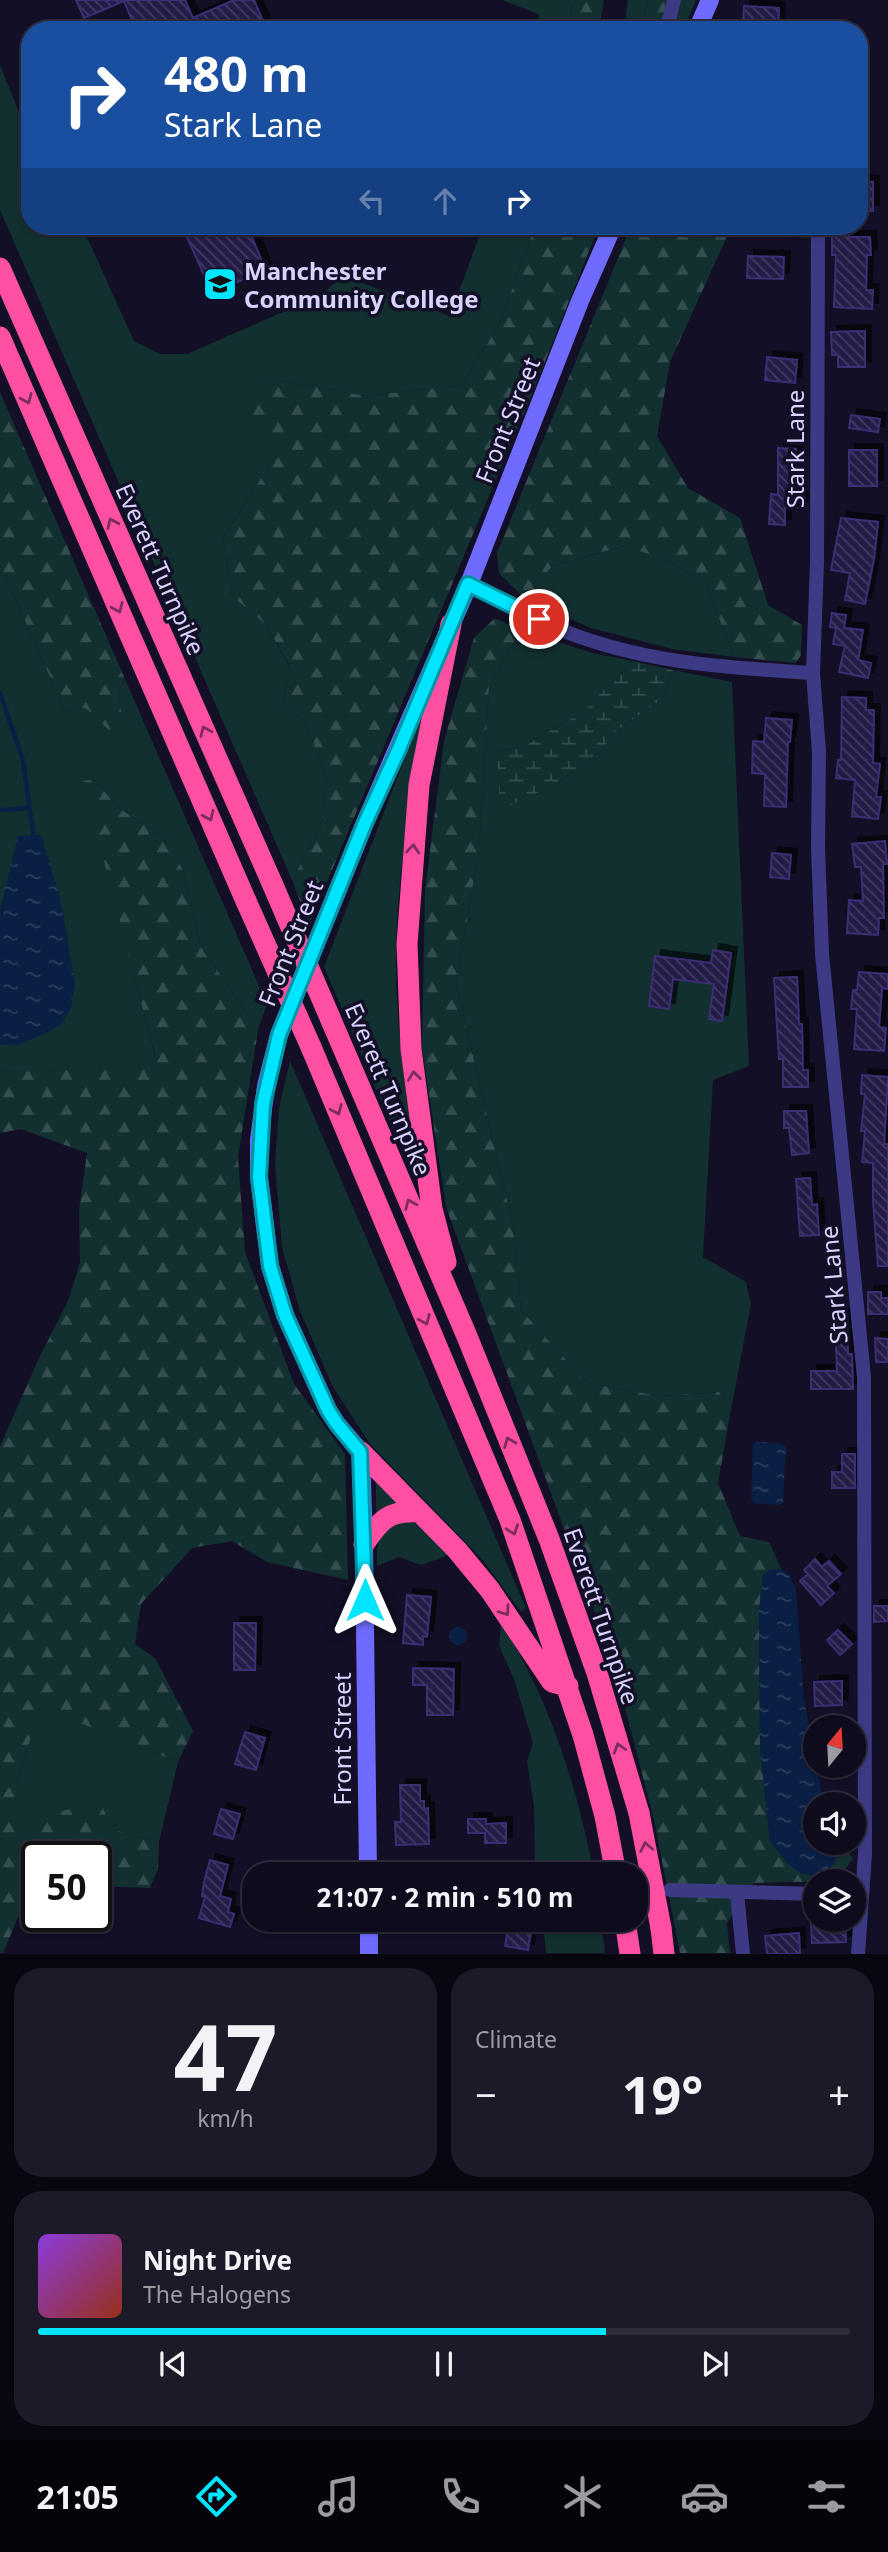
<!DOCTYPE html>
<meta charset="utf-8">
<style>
:root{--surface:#0e0b1c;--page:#1c1929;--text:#f1f3f6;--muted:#9b9ba3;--line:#2e2b3b;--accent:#00e5ff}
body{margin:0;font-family:"Noto Sans",sans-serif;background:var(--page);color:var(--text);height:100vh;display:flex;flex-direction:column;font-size:26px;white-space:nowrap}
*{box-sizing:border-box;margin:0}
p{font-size:23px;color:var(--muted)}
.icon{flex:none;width:38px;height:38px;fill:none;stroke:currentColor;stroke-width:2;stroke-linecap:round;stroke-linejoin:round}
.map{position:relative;height:1954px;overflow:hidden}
.sheet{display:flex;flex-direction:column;gap:14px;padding:14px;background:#08060f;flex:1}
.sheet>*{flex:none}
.guide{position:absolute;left:21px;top:21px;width:847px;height:214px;border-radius:28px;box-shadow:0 2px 5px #0004,0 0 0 2px var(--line);background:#1a4fa0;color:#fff;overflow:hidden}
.needle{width:46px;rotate:18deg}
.fabs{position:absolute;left:803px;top:1715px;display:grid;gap:14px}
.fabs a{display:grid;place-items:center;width:63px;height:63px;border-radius:50%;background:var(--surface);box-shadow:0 2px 5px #0004,0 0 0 2px var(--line);font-size:35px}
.speed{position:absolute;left:21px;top:1841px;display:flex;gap:14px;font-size:35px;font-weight:700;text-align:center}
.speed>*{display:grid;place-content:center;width:91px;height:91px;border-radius:50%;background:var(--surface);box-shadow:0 2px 5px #0004,0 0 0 2px var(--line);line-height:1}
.speed .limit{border:4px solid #111;border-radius:10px;background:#fff;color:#111}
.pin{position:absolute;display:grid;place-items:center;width:60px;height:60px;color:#fff;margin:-30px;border:4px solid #fff;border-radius:50%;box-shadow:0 2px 7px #0007}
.me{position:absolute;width:77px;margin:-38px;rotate:0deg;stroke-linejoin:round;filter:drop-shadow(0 0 5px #0008)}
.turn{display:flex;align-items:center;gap:24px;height:147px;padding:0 28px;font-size:32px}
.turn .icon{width:91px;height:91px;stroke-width:2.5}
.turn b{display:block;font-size:49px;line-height:60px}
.lanes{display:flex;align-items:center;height:66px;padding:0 28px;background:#0003;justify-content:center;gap:35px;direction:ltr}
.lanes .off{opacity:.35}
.big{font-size:52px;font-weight:700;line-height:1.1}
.sheet .widget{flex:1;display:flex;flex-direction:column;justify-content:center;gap:10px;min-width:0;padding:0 24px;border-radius:28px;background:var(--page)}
.sheet .dial{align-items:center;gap:0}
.dial b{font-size:91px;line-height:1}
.song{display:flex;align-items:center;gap:21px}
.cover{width:84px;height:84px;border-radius:10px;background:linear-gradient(135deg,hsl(270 70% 55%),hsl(10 70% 35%))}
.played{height:7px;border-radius:4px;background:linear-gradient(90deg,var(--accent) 70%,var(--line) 70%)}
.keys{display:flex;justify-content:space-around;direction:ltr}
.heat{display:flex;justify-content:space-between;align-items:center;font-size:38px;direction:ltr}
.sheet .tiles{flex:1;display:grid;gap:14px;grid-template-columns:1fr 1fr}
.widget:last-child{grid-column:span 2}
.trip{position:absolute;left:242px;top:1862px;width:406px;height:70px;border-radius:28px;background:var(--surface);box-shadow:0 2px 5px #0004,0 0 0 2px var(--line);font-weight:700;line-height:70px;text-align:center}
.tabs{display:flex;height:112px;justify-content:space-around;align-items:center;background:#06040b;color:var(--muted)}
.tabs .icon{width:49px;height:49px}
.tabs .selected{color:var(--accent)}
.tabs b{font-size:32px;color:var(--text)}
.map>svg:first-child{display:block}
</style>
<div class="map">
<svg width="888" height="1954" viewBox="0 0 888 1954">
<defs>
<pattern id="forest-firs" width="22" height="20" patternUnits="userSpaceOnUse" patternTransform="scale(1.75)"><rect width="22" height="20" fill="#12302f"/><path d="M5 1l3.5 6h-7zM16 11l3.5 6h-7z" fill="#344d4e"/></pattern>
<pattern id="wetland-marsh" width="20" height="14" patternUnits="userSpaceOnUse" patternTransform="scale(1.75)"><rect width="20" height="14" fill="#12302f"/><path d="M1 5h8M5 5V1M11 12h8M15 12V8" fill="none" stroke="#344d4e"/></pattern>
<pattern id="water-ripples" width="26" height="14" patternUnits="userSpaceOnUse" patternTransform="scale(1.75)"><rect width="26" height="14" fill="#0a1f44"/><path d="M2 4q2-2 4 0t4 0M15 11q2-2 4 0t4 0" fill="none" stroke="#2d3f60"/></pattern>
<pattern id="building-back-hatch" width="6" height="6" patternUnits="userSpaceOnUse" patternTransform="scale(1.75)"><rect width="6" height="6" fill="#241b47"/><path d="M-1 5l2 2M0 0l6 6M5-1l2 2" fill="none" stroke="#433b63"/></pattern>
<filter id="shadow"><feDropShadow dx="6" dy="-6" stdDeviation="0" flood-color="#0009"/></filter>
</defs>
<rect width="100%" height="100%" fill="#130f26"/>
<path fill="#12302f" d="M502 0H578L572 4 569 30H534L540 15Z
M628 0H648L641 30H624Z
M0 65 27 132 30 135V226H82L134 341 160 354H187L324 294 341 275 450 316 483 226H532L533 231 500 323 462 385 365 396 267 378 274 458 223 538 232 596 265 624 290 667 283 704 305 722 327 777 320 828 292 880 0 210Z
M625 546 664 559 705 582 734 657 672 649 591 628 525 599 552 566Z
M0 564 65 711 85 708 123 721 118 693 125 679 267 1004 258 1030 200 945 183 870 164 839 119 808 93 779 84 781 158 1068 0 1072Z
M521 630 592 653 633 661 581 713 521 748 497 751 556 784 601 751 615 732 663 698 673 670 732 682 749 1066 713 1080 703 1257 746 1282 751 1304 731 1410 718 1392 660 1396 587 1383 521 1310 513 1226 456 983 479 851 489 686Z
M422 714C411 799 395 884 396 970 397 1035 407 1098 416 1162L408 1165 324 967Z
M290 1061 526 1608 521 1612 482 1559 370 1444 333 1387 300 1311 282 1247 275 1165 279 1108Z
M376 1477 403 1502 376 1513Z
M406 1521 423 1525 449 1555 421 1565 399 1557 377 1566C377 1537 377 1531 406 1521Z
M501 1622C550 1701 576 1783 594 1874H535L534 1806 527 1761 533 1743 514 1679 499 1646Z
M40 1706 178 1762 159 1842 110 1829 16 1825V1786Z
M543 1920H601L605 1953H546Z"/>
<path fill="url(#forest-firs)" d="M578 0H604L599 30H569L572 4Z
M648 0H696L683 30H641Z
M532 226H599L536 384 309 925 292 880 320 828 327 777 305 722 283 704 290 666 265 624 232 596 223 538 274 458 247 405 267 378 365 396 462 385 500 323 533 231Z
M631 226H812V238L729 232 670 362 657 436 688 488 740 518 768 605 802 625 801 655 796 663 734 657 705 582 664 559 624 546 552 566 525 599 499 573 497 553Z
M0 392 125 679 118 693 123 721 109 730 85 708 65 711 0 564Z
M495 618 521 630 489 686 479 851 456 983 513 1226 521 1310 587 1383 660 1396 719 1392 731 1410 718 1483 740 1536 769 1542 781 1569 770 1570 763 1576 759 1611 760 1748 770 1841 800 1873 820 1876 835 1863 837 1843 853 1858 837 1881 754 1883 727 1923 730 1953H680L654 1820 614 1665 446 1207 422 1048 425 890 444 741 474 638Z
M93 779 119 808 164 839 183 870 200 945 258 1030 238 1157 245 1252 294 1384 345 1454 348 1580 267 1562 232 1541 192 1548 141 1604 135 1644 155 1658 193 1731 178 1762 40 1707 16 1786V1825L100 1800 111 1829 159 1842 158 1869 150 1888 96 1886V1857H37V1907L19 1915 3 1953H0V1446L40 1356 68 1301 80 1263 79 1211 87 1153 21 1129 0 1133V1072L158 1067 83 781Z"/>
<path fill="url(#wetland-marsh)" d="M633 661 673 670 663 698 615 732 601 751 556 784 500 810 497 751 521 748 581 713Z"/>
<path fill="url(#water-ripples)" d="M41 835 61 901 75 984 71 1008 61 1025 48 1032 21 1044 0 1045V910L18 836Z
M756 1441 783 1444 786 1448 783 1503 779 1505 754 1503 751 1499 753 1444Z
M781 1569 789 1575 796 1589 804 1700 824 1804H816V1843H837L835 1863 819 1876 800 1873 787 1863 770 1841 760 1748 759 1611 763 1576 770 1570Z
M449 1636a9 9 0 1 1 18 0a9 9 0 1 1-18 0Z"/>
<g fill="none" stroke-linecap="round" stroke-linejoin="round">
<path stroke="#0a1f44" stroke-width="4.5" d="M0 693 23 760 34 841
M0 810 30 808"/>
</g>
<path fill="url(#building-back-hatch)" stroke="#3b2d73" stroke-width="2" filter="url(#shadow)" d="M76 0H185L193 18 234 0H254L267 30H136L124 1 84 18Z
M744 6 779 8 778 26 743 24Z
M859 181 873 182V211H859Z
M182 226H247L266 270 212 293Z
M849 231V237H870L871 255H867L866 290H873L872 309 834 307 836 255H832V232Z
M748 256 784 257 783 279 747 278Z
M865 331V367H838V355H832L831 332Z
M767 357 797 360 795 383 765 380Z
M851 415 880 419 878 432 849 428Z
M778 448 796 449V495L802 496V508L785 507V525L769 524 771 494 778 495Z
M849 450H877V486H849Z
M841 518 878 522 874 559 865 604 845 600 850 573 831 570Z
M832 613 846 615 844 628 863 630 858 660 871 663 868 678 839 672 845 646 833 644 836 628 830 627Z
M842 697 866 698V710H874L873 763 880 764 876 797H881L878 819 852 816 855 780 836 778 838 760H841Z
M766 718 792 720 790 742H788L786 807 764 806 765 774 752 773 753 741 764 742Z
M885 841 887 864H883L884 918H879L878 935 847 933 849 900 863 901 861 867H855L852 844Z
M772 853 791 855 789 879 770 877Z
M713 950 731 953 722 1021 709 1019 714 984 673 979 669 1009 649 1006 655 956 711 963Z
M859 972 888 974V989L882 988 879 1027 886 1028 884 1051 854 1049 857 1009H851L853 990H857Z
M797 977 799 1024H802L803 1070H808V1087H783V1059H779L774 978Z
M862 1075 888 1077 884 1144H888V1266H878L873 1201V1163L862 1162 865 1131H861L865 1094H861Z
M784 1111H806L809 1153 792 1155 789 1128H784Z
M810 1178 812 1205 817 1204 819 1235 800 1236 796 1179Z
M868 1292H881V1298H888V1314H868Z
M835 1315H847L848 1354H852L853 1389H811V1371H837Z
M875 1338 888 1339V1362H876Z
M842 1454H855V1488H832V1472H842Z
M815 1559 822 1567 829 1561 841 1574 827 1586 834 1593 821 1605 800 1581 808 1574 804 1570Z
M407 1595 431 1597 427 1637 423 1636V1645L403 1643Z
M874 1606H888V1621L874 1622Z
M234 1623H256L255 1670H234Z
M838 1630 852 1644 840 1655 827 1640Z
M413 1668 454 1669 453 1715H427V1685H413Z
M842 1681V1705L815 1706 814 1682Z
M245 1732 265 1738 256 1770 235 1764Z
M400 1785H420V1801H424V1809L428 1808 429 1844 396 1845 395 1822H401Z
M221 1809 240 1814 233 1839 214 1834Z
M468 1819H486V1824L506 1823V1843H485V1833H468Z
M210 1860 228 1865 220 1896 231 1899 228 1912 234 1914 230 1927 199 1918 205 1897 202 1896 204 1882Z
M509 1922 532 1926 528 1950 505 1946Z
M845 1922 846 1942 812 1943 811 1924Z
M799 1933 800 1954H767L765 1936Z"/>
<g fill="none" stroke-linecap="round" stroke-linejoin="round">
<path stroke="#312d47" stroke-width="14" stroke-dasharray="14 7" stroke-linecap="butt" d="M635 1891 662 1890"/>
<path stroke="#3d3a85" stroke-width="14" d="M671 30 669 20 674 0
M818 226 817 562 813 673 819 752 818 848 822 954 864 1377 865 1854 858 1954
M469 584C505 602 542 624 580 637 656 664 734 668 813 673
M367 1868 416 1874
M670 1890 816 1894
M737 1893 743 1954"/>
<path stroke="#6f6bff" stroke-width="18" d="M697 30 710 0
M368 1874 364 1544 361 1452 337 1424 328 1410 285 1315 270 1266 259 1177V1140L266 1086 279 1035 364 825 469 584 580 301 613 226
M369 1954V1920"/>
<path stroke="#ff4fa3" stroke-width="21" d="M0 268 272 883
M0 337 246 901
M331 1020 466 1334 549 1539 597 1673 639 1813
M311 1047 510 1520 583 1735 605 1816 616 1874
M446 1262 432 1209 411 1049 407 944 419 785 451 624
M361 1452 457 1550 490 1590 552 1682 568 1686
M364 1544C380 1520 389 1510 419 1512
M625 1920 630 1954
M661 1928 664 1954"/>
<path stroke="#ff4fa3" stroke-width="21" d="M272 883 331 1020
M246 901 311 1047
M639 1813 661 1928"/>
</g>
<defs><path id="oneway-chevron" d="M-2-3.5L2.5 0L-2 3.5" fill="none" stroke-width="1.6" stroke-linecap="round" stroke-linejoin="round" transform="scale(1.75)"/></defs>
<g stroke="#7d2c5e">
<use href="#oneway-chevron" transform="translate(27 399) rotate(66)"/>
<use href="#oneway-chevron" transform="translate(112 523) rotate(-114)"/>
<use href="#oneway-chevron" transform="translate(118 608) rotate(66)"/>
<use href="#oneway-chevron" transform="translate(205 731) rotate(-114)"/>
<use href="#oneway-chevron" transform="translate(209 816) rotate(66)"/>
<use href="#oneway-chevron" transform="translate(413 849) rotate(-85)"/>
<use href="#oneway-chevron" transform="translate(414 1076) rotate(-97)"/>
<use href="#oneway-chevron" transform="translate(337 1110) rotate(67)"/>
<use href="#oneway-chevron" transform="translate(410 1204) rotate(-113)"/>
<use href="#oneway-chevron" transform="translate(425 1320) rotate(67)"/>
<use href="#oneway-chevron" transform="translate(509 1442) rotate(-112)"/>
<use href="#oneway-chevron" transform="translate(513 1530) rotate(70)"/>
<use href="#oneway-chevron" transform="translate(505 1611) rotate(55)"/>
<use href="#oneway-chevron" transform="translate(619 1748) rotate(-107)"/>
<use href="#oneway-chevron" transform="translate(646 1847) rotate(-101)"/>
</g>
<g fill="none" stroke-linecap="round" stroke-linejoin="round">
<g stroke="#0095a6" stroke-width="18">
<path id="route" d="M365 1600 360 1452 337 1424 328 1410 285 1315 270 1266 259 1177 263 1104 279 1035 364 825 398 751 468 584 539 619"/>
</g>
<use href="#route" stroke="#00e5ff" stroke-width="12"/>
</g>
<defs>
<g id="university-square" transform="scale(1.75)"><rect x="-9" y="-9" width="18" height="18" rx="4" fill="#00e5ff" stroke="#130f26"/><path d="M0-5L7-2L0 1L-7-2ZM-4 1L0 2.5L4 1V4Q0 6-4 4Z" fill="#111"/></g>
</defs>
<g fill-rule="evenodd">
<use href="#university-square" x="220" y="284"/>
</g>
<g text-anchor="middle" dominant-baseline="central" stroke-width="7" stroke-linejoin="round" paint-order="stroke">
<g font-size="24" font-weight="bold" fill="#d9d4ff" stroke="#130f26" text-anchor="start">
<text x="244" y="270">Manchester<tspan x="244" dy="28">Community College</tspan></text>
</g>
<g font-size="24" fill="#d9d4ff" stroke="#130f26">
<text transform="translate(507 420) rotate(-68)">Front Street</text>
<text transform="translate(794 449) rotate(-90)">Stark Lane</text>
<text transform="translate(161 569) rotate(66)">Everett Turnpike</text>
<text transform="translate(290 943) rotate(-68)">Front Street</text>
<text transform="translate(389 1089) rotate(67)">Everett Turnpike</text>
<text transform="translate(833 1285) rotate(-95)">Stark Lane</text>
<text transform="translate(602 1616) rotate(71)">Everett Turnpike</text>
<text transform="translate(341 1739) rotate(-90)">Front Street</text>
</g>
</g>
</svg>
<div class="fabs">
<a><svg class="needle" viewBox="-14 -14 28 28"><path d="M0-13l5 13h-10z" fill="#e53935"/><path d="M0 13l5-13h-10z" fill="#9b9ba3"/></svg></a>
<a><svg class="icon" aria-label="sound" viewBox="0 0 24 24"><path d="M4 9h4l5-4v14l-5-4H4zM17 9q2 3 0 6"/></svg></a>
<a><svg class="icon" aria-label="layers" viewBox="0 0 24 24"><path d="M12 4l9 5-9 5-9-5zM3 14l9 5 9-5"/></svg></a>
</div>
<div class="speed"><div class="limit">50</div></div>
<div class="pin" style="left:539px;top:619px;background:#d93025"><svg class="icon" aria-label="arrive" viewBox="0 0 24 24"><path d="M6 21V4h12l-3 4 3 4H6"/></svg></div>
<svg class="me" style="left:365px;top:1600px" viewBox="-20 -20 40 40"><path d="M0-17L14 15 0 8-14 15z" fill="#00e5ff" stroke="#fff" stroke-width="4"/></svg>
<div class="trip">21:07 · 2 min · 510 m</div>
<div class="guide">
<div class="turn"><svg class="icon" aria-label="right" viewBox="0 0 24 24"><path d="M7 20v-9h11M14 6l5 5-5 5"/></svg><div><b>480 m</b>Stark Lane</div></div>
<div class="lanes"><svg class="icon off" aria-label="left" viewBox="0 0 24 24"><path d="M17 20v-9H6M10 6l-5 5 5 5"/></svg><svg class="icon off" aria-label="ahead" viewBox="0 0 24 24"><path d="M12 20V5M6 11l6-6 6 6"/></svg><svg class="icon" aria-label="right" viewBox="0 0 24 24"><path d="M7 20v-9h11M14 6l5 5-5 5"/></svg></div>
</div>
</div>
<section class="sheet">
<div class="tiles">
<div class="widget dial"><b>47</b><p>km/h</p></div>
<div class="widget"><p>Climate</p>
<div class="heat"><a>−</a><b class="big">19°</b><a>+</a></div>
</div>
<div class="widget">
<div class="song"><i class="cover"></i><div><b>Night Drive</b><p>The Halogens</p></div></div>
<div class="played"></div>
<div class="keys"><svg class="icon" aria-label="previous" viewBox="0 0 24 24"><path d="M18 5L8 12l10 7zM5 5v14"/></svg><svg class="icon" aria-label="pause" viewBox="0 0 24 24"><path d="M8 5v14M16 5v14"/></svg><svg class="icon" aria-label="next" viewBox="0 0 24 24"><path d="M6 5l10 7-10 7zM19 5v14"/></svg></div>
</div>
</div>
</section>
<nav class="tabs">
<b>21:05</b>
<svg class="icon selected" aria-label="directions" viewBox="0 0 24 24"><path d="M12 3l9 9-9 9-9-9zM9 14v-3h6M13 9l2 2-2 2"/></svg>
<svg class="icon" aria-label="music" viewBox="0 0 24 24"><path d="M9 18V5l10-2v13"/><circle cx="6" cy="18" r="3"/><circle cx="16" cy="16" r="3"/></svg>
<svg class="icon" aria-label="phone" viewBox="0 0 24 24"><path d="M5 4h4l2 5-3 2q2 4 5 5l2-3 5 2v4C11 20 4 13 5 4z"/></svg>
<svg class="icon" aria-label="climate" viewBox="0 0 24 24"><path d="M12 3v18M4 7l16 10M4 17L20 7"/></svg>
<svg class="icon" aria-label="car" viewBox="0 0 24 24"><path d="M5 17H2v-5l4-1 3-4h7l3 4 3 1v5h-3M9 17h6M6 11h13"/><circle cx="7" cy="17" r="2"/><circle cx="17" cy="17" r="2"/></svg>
<svg class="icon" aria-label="filters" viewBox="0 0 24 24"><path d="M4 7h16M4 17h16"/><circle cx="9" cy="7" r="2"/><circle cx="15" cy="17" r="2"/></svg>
</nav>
